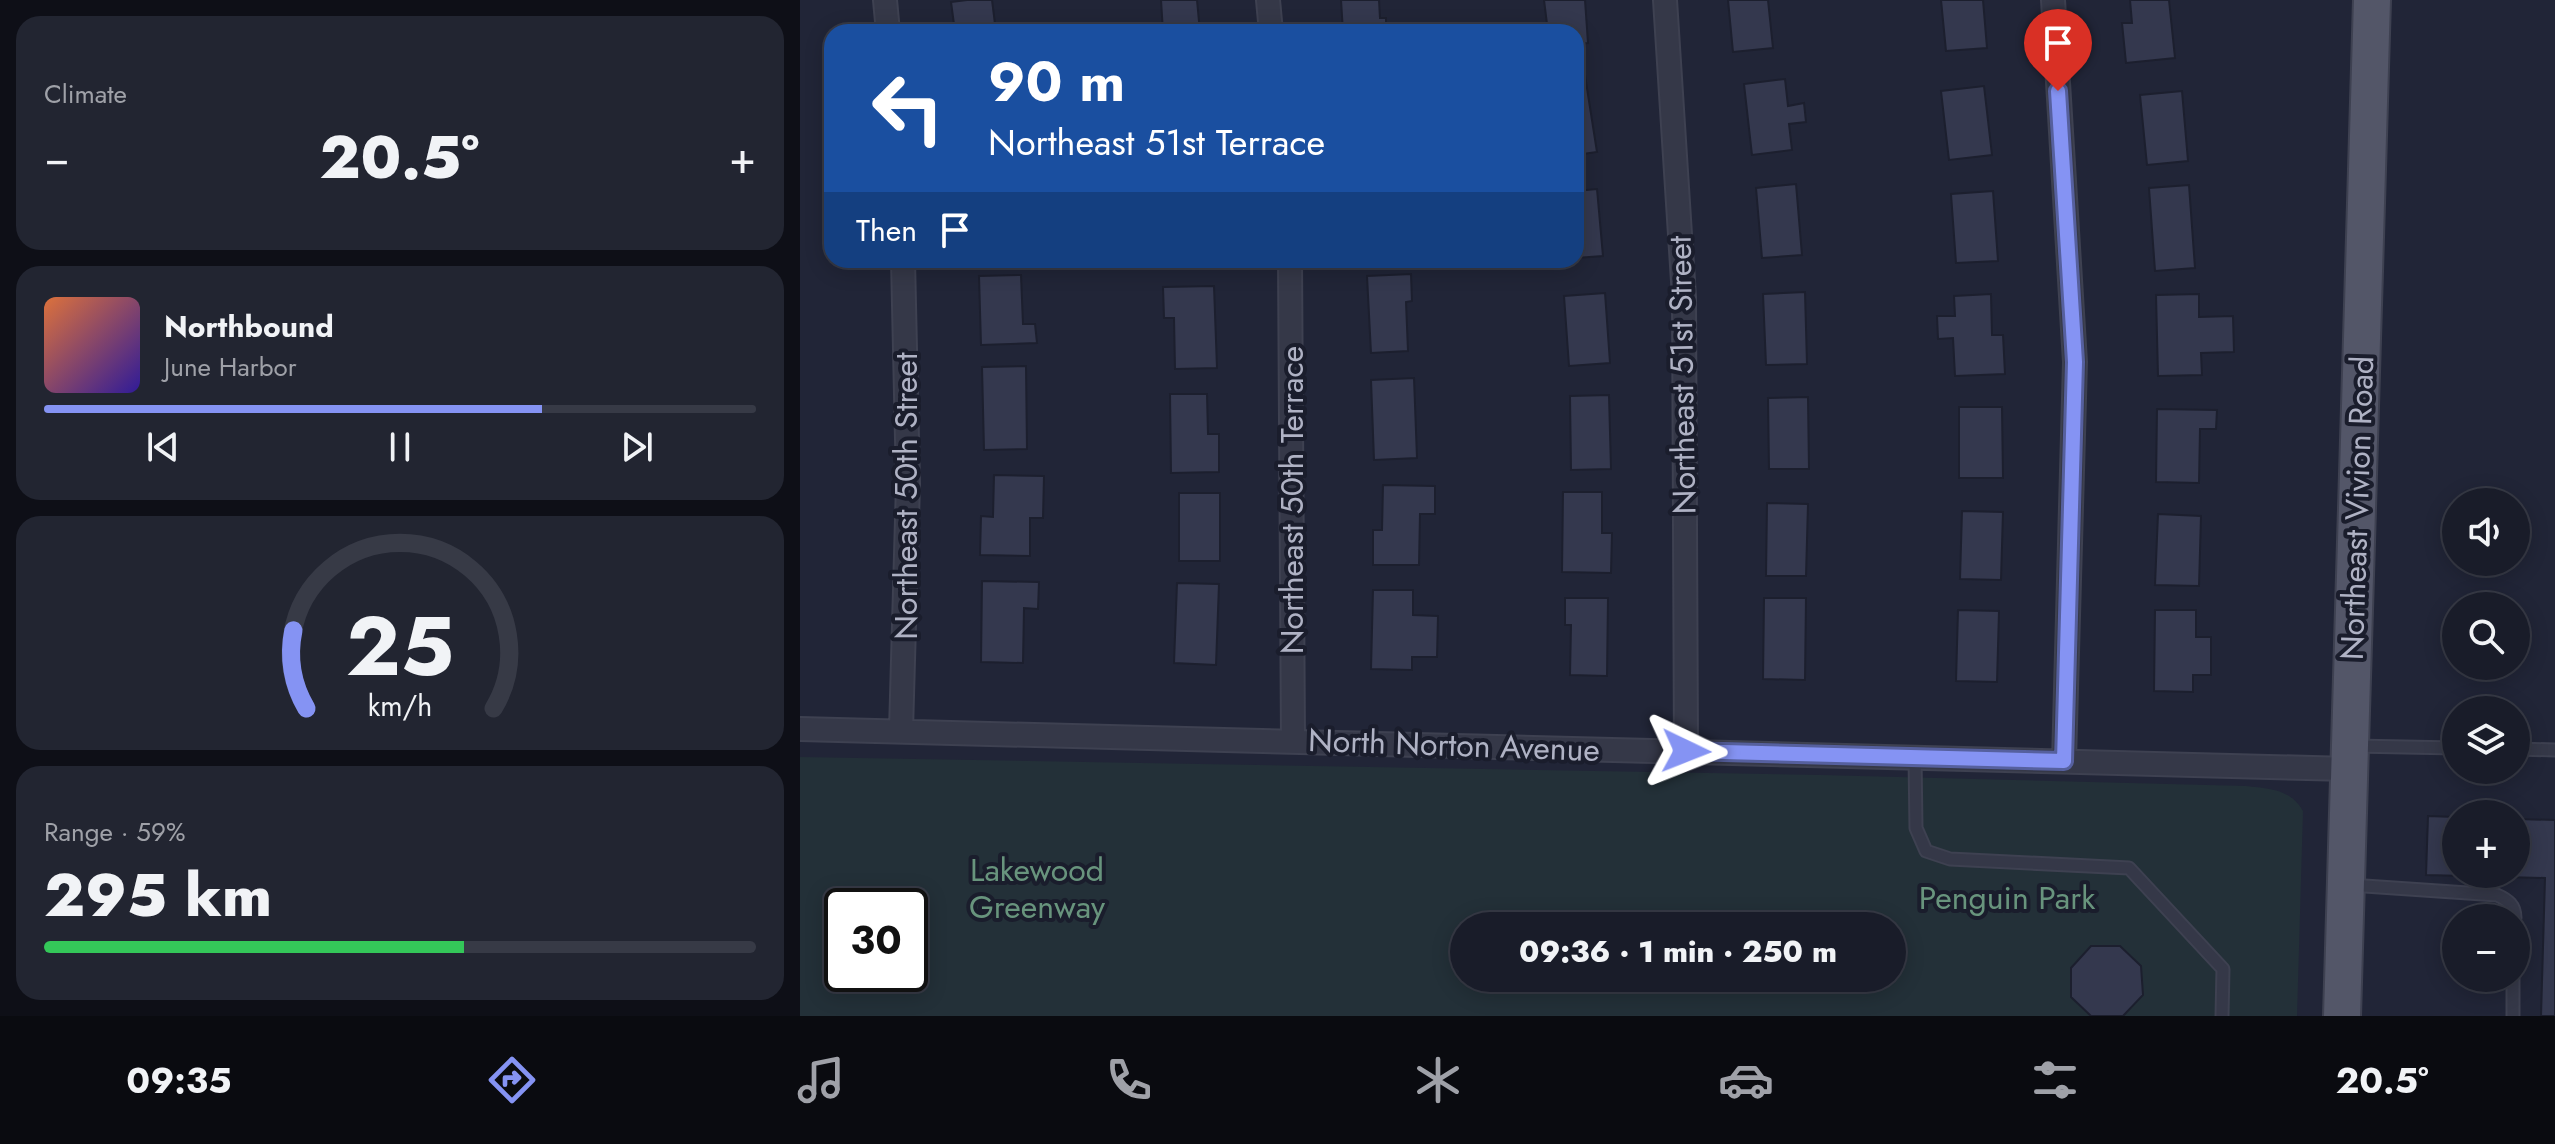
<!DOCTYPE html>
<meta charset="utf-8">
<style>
:root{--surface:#191c29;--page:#222531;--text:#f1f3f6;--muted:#9fa1a8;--line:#373a46;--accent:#8593f3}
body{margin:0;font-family:Jost,sans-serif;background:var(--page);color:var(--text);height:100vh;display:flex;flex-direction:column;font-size:30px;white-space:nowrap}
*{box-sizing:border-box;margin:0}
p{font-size:26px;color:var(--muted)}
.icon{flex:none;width:44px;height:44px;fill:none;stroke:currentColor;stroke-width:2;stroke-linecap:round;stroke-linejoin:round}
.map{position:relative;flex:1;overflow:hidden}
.drawer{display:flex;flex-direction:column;gap:16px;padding:16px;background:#0e0f17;width:800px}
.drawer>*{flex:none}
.guide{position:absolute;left:24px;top:24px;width:760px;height:244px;border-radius:24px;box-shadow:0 4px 20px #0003,0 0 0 2px var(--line);background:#1a4fa0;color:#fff;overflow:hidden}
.controls{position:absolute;left:1642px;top:488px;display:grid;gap:16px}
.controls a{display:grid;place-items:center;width:88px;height:88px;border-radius:50%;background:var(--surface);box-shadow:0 4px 20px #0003,0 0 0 2px var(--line);font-size:40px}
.speed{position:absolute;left:24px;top:888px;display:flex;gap:16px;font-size:40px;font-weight:700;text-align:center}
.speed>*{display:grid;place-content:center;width:104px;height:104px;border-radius:50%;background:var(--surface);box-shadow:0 4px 20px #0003,0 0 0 2px var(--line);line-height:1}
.speed .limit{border:4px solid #111;border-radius:12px;background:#fff;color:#111}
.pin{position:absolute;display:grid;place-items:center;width:68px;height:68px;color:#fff;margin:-82px -34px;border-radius:50% 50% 50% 0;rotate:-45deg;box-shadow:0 0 8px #0007}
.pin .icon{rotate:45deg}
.me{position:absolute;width:88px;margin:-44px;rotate:92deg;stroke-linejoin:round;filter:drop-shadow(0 0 6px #0008)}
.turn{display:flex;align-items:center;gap:28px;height:168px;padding:0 32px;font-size:36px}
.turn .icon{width:104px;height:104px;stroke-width:2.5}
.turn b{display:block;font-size:56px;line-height:68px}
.then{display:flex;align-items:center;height:76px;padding:0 32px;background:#0003;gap:16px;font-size:30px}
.big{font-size:60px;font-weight:800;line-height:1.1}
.drawer .widget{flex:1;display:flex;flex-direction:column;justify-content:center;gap:12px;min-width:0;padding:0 28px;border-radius:24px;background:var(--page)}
.drawer .dial{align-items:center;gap:0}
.dial svg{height:208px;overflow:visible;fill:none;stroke:var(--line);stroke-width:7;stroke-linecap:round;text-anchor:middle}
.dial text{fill:var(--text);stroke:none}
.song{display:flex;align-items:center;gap:24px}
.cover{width:96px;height:96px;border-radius:12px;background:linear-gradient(135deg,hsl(20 70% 55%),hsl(250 70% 35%))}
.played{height:8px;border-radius:4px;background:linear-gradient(90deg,var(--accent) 70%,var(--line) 70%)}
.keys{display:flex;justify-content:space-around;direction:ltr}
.heat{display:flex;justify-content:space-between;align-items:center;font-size:44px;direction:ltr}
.charge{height:12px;border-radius:6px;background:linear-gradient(90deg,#34c759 59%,var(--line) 0)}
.trip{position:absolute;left:650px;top:912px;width:456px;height:80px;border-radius:40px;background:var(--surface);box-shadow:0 4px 20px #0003,0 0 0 2px var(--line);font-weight:800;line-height:80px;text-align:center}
.tab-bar{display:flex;height:128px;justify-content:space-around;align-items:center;background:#0a0b10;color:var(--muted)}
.tab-bar .icon{width:56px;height:56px}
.tab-bar .current{color:var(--accent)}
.tab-bar b{font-size:36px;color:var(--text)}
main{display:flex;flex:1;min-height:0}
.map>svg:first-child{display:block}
</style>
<main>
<section class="drawer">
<div class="widget"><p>Climate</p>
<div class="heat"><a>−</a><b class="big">20.5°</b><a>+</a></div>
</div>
<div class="widget">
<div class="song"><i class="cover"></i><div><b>Northbound</b><p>June Harbor</p></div></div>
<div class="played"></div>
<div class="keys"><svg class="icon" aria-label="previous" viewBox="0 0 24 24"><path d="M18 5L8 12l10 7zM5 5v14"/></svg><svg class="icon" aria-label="pause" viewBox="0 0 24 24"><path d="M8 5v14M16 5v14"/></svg><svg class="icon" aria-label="next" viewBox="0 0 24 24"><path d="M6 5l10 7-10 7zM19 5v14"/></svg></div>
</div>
<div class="widget dial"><svg viewBox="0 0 100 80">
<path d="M14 69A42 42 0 1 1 86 69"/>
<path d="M14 69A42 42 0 0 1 9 39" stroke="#8593f3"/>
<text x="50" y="56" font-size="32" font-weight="700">25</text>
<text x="50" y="72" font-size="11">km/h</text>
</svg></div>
<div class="widget"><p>Range · 59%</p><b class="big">295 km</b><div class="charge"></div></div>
</section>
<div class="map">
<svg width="1755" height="1016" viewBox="0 0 1755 1016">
<rect width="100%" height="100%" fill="#212537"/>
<path fill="#233038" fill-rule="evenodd" d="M0 757 1021 775 1446 786C1471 789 1490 789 1503 811L1497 1016H0ZM42 906H110V974H42ZM664 926H1092V978H664Z"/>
<path fill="#34384e" stroke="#1c1f2e" stroke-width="2" d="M167 0H192L196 32H155L151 2Z
M361 0H397L400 32H363Z
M541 0H579L580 18H586V32H543Z
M744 0H785L788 43 776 44V32H748Z
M928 0H968L973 48 933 52Z
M1141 0H1183L1187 48 1146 51Z
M1330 0H1369L1375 58 1326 63 1322 23H1332Z
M784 69 797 152 776 155V71Z
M985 79 988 106 1004 103 1006 122 989 124 992 150 952 155 944 84Z
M1184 86 1192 155 1149 160 1141 91Z
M1382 91 1388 161 1347 165 1340 95Z
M996 184 1002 255 962 258 956 188Z
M1389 185 1395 268 1355 271 1349 188Z
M797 189 803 256 776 258V191Z
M1193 191 1198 261 1156 263 1151 194Z
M370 260H412V266L370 269Z
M611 274 612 301 606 302 608 351 571 353 567 276Z
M221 275 223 324H235L237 343 181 345 179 276Z
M414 286 417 368 375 369 374 318H364L363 287Z
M1005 292 1007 364 966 365 963 294Z
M805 293 810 363 769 366 764 296Z
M1191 294 1192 335H1203L1205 374 1155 376 1153 338 1138 339 1137 316H1155L1154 296Z
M1399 294V317L1433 316 1434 352 1401 353 1402 375 1358 376 1356 295Z
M226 366 227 449 184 450 182 367Z
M614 378 617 458 574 460 571 380Z
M370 394H407L408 434H419V472L371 473Z
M809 395 811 469 771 470 770 396Z
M1008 397 1009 469H969L968 398Z
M1159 407H1202L1203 478H1159Z
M1357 409 1417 410 1416 429H1400L1399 483 1356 482Z
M194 475 244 476 243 518H230V556L180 555 181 516 193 517Z
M583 485 635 486V514H620L619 565H573V530H582Z
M763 492H802V533H812L811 573 762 572Z
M379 493H420V561H379Z
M967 503 1008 504 1006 576H966Z
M1162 511 1203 512 1201 580 1160 579Z
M1358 514 1401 516 1399 586 1355 585Z
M182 581 239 582 238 609 224 608 223 663 181 662Z
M377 583 419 584 416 665 374 663Z
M573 590H613V615L638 616 637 657H612V670L571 669Z
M765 598H808L807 676 770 675 771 625H765Z
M964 598H1006L1005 680 963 679Z
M1158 610 1199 611 1197 682 1156 681Z
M1355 610H1396V637H1411V675H1393V692L1354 691Z
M1628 816 1656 817V874H1716V819L1755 820V1016H1741L1745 878 1626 875Z
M1291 946H1320L1341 966 1343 995 1323 1016H1291L1271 997V968Z"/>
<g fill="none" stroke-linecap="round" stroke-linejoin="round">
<g stroke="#3e4151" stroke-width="15">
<path id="service" d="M1554 746 1656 748
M1716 749 1755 750
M1115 757 1116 828 1126 851 1150 859 1329 868 1423 969 1422 1016
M1550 885 1697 895C1708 900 1715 905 1715 918
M1713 1016V978"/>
</g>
<g stroke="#3e4151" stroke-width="26">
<path id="minor" d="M85 0 88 32
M468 0 471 32
M865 0 884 297 886 751
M1253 0 1275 362 1264 761
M490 260 493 740
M0 729 1549 769
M101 731 108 484 103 260"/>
</g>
<g stroke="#3e4151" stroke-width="40">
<path id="primary" d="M1542 1016 1572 0"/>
</g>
<use href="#service" stroke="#353848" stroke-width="11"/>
<use href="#minor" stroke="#353848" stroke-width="22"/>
<use href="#primary" stroke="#535668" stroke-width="36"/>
</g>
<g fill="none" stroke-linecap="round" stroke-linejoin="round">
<g stroke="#56609e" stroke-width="20">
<path id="route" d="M886 751 1264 761 1275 362 1258 91"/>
</g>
<use href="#route" stroke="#8593f3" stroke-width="14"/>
</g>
<g text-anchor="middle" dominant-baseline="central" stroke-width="8" stroke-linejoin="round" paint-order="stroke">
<g font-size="32" fill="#afb2c4" stroke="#1a1d2c">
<text transform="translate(882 375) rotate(-91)">Northeast 51st Street</text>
<text transform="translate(106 496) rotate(-90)">Northeast 50th Street</text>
<text transform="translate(492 500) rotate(-90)">Northeast 50th Terrace</text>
<text transform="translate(1557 508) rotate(-88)">Northeast Vivion Road</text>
<text transform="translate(654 745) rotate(2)">North Norton Avenue</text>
</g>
<g font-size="32" fill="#68947d" stroke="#1a1d2c">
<text x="237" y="870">Lakewood<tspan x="237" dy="37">Greenway</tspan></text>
<text x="1207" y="898">Penguin Park</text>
</g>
</g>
</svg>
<div class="controls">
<a><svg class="icon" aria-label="sound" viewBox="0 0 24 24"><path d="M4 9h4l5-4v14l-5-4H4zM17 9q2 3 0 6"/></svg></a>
<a><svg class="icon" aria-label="search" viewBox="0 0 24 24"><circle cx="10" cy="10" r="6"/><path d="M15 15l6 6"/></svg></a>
<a><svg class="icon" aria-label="layers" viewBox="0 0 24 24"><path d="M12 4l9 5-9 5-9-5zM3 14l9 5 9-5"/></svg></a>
<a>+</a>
<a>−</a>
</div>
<div class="speed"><div class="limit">30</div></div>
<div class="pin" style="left:1258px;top:91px;background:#d93025"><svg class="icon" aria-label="arrive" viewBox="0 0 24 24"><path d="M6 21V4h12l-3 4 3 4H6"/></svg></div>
<svg class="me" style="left:886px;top:751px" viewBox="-20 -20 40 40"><path d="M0-17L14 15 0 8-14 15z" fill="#8593f3" stroke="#fff" stroke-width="4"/></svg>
<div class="trip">09:36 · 1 min · 250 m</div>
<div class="guide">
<div class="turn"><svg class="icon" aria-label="left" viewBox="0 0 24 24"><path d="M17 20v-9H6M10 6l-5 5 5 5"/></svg><div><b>90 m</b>Northeast 51st Terrace</div></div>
<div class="then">Then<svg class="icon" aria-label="arrive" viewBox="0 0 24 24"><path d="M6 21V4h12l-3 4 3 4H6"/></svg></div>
</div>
</div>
</main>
<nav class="tab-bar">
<b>09:35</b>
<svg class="icon current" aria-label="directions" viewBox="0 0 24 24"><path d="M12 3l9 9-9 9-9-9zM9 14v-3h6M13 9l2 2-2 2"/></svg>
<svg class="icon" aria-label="music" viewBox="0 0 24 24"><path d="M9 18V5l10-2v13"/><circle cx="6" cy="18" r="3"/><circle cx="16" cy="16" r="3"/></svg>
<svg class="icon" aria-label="phone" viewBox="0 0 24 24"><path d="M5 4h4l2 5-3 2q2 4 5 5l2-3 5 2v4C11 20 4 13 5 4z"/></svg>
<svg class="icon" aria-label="climate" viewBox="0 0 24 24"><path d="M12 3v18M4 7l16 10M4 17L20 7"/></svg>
<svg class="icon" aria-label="car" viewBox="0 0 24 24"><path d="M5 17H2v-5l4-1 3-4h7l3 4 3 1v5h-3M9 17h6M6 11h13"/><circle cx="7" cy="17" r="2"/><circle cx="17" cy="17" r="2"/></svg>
<svg class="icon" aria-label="filters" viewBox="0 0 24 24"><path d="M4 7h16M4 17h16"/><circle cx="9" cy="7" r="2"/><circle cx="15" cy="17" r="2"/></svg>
<b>20.5°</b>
</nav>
